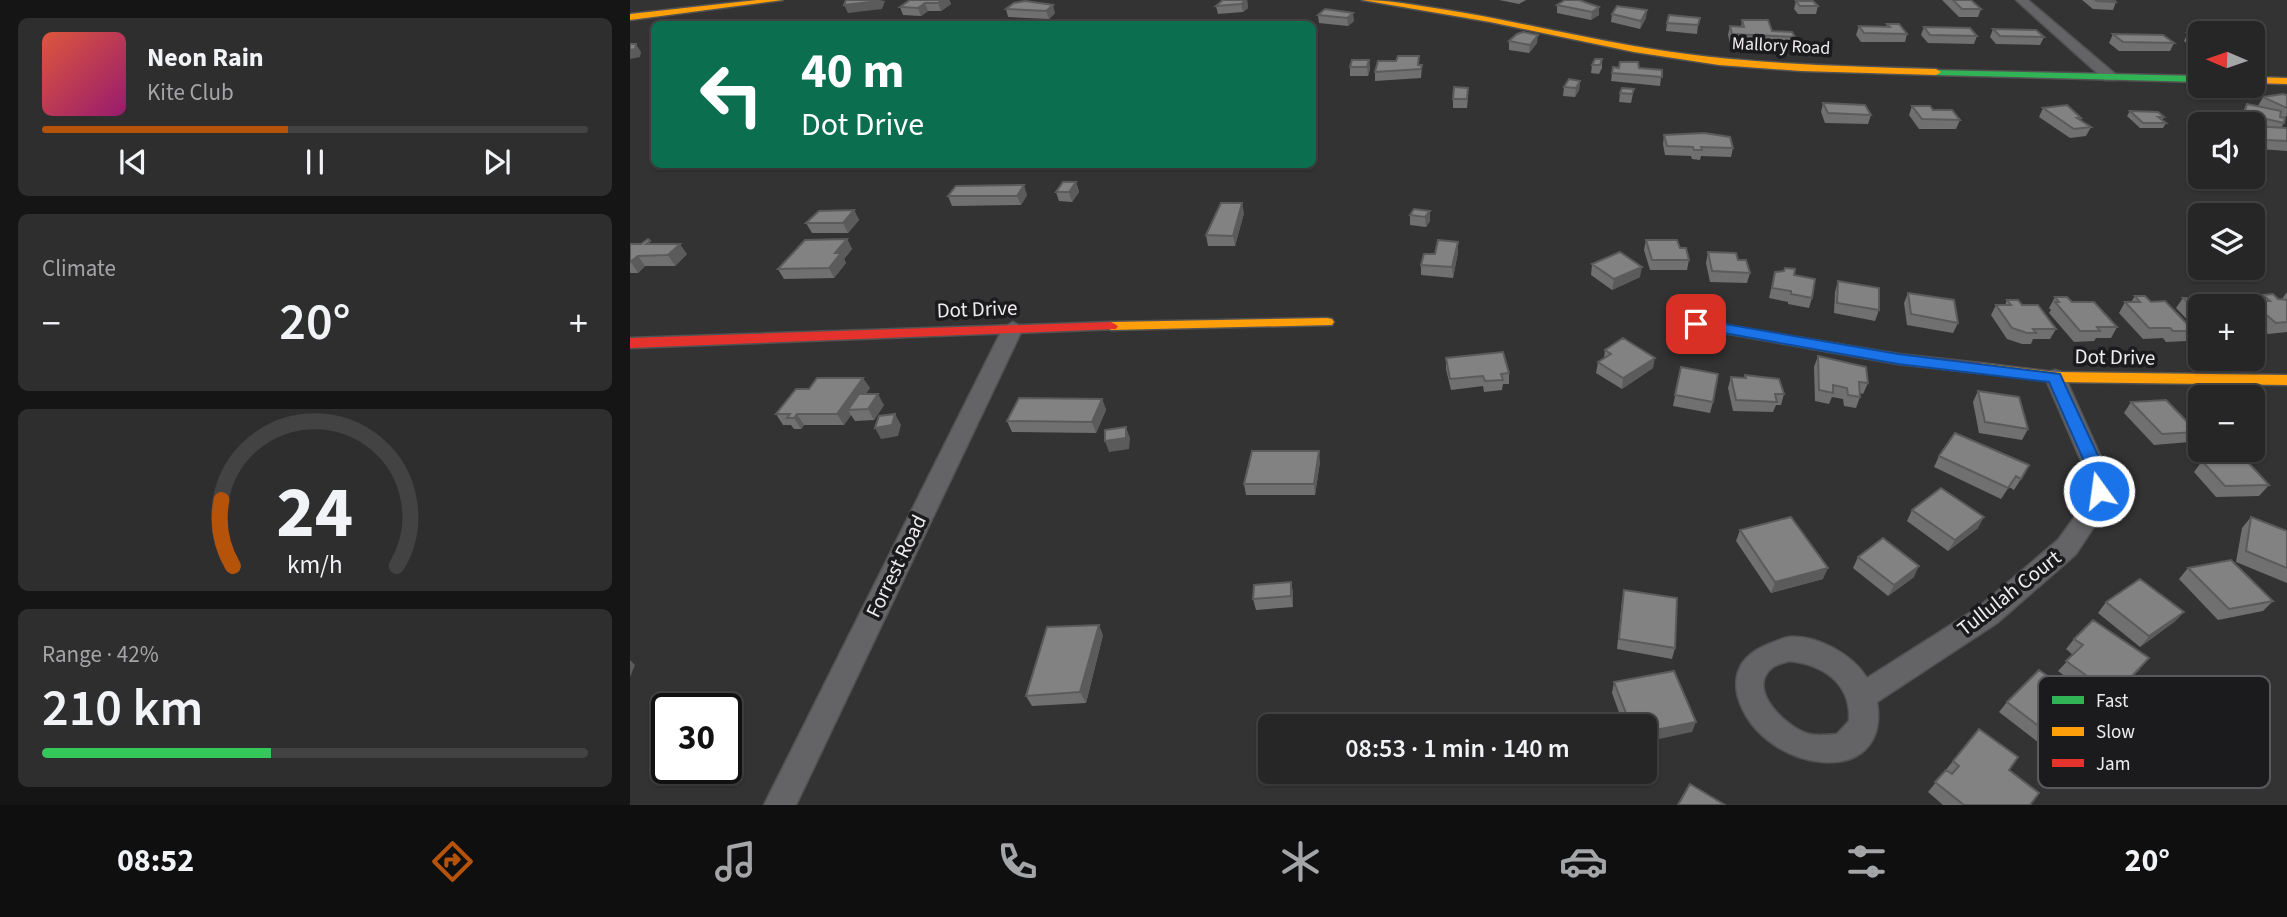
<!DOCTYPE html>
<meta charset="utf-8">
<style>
:root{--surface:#272627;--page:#2f2e2f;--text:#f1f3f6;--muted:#a4a5a7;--line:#434344;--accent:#b45309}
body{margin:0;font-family:"Source Sans 3",sans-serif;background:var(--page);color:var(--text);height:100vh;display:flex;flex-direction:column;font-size:26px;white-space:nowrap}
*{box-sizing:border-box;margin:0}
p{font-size:23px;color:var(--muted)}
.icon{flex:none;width:38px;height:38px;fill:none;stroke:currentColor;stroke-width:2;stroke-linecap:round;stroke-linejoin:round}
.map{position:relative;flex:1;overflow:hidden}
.details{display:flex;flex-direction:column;gap:18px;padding:18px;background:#151515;width:630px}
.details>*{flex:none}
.banner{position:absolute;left:21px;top:21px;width:665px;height:147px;border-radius:10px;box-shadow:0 2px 5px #0004,0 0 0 2px var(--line);background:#0b6e4f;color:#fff;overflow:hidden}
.needle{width:46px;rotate:272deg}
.tools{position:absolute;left:1558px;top:21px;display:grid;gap:14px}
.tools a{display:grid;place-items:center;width:77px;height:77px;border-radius:10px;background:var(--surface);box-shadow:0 2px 5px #0004,0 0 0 2px var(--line);font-size:35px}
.speed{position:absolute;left:21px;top:693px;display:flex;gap:14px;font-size:35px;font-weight:700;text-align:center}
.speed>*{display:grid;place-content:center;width:91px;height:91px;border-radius:50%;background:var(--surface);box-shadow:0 2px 5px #0004,0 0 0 2px var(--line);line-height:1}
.speed .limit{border:4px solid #111;border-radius:10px;background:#fff;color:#111}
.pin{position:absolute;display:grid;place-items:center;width:60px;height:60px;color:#fff;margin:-30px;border-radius:14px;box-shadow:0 4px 10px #0006}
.me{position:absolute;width:77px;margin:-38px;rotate:346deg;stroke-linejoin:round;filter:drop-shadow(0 0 5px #0008)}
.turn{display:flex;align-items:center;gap:24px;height:147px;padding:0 35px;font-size:32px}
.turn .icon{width:91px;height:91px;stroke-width:2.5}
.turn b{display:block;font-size:49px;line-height:60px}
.big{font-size:52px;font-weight:600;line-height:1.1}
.details .card{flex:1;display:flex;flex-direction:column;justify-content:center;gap:10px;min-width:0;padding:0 24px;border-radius:10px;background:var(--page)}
.details .dial{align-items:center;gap:0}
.dial svg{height:182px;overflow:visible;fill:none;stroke:var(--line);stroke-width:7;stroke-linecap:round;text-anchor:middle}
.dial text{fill:var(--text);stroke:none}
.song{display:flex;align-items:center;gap:21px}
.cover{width:84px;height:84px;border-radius:10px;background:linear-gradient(135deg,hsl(10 70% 55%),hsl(320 70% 35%))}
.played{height:7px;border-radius:4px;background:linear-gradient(90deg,var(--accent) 45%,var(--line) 45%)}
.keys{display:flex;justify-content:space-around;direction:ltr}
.heat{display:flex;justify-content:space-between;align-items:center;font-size:38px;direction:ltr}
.charge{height:10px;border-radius:5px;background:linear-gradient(90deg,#34c759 42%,var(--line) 0)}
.trip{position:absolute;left:628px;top:714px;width:399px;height:70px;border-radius:10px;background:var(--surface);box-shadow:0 2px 5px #0004,0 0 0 2px var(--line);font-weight:600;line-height:70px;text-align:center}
.menu{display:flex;height:112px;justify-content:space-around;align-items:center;background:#100f10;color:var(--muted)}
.menu .icon{width:49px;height:49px}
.menu .current{color:var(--accent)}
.menu b{font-size:32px;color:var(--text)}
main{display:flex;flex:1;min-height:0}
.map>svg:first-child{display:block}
</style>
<main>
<section class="details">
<div class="card">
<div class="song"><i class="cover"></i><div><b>Neon Rain</b><p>Kite Club</p></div></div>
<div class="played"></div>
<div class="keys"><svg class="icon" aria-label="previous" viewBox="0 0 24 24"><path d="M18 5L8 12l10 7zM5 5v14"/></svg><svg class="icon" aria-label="pause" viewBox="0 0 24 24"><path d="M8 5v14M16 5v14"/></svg><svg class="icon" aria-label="next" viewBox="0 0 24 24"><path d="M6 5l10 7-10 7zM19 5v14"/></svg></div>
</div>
<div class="card"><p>Climate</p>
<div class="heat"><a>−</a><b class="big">20°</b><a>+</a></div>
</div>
<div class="card dial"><svg viewBox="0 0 100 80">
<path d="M14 69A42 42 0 1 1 86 69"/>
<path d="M14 69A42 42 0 0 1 9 40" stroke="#b45309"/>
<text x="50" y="56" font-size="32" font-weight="700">24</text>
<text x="50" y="72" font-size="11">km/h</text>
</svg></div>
<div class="card"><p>Range · 42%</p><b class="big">210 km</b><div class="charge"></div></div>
</section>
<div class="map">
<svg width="1657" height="805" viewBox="0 0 1657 805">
<rect width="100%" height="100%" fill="#343334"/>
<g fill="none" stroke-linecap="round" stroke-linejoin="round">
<g stroke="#525252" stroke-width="3">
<path id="street" d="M1386 0H1398L1485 74V80H1475Z
M383 322 393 328 166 805H134L373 328Z
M1425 370 1432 372 1435 377 1480 477 1481 501 1477 507 1446 554 1367 623 1247 702C1261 791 1136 773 1110 703 1106 693 1105 683 1108 672 1113 657 1125 650 1139 644 1145 642 1152 638 1159 637 1187 635 1222 654 1237 678L1349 607 1428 540 1457 500 1458 477 1415 377 1418 372ZM1159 661C1193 664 1222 684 1219 721L1207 734C1198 735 1187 736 1179 734 1157 728 1114 689 1143 667 1147 664 1154 663 1159 661Z"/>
</g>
<g stroke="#525252" stroke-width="3">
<path id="fast" d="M1303 70 1570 76V82L1306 75 1303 74Z"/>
</g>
<g stroke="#525252" stroke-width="3">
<path id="slow" d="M127 0H153L0 20V14Z
M732 0C759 0 785 5 811 9 876 19 940 35 1004 46 1104 64 1205 66 1306 69L1311 72 1306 75 1171 71 1089 65 1004 52 860 22Z
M1622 77 1657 78V84L1622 83Z
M697 318 702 319 704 322 702 325 481 330 474 326 481 322Z
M1350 363 1425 372 1657 375V385L1425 382 1345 371 1342 368 1345 365Z"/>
</g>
<g stroke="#525252" stroke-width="3">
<path id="jam" d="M1065 320 1268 354 1350 363 1358 368 1350 373 1268 364 1060 327 1058 324 1060 321Z
M481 322 488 326 486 329 0 348V338Z"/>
</g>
<use href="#street" fill="#646365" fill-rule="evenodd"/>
<use href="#fast" fill="#30b455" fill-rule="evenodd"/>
<use href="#slow" fill="#ff9f0a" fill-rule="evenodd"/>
<use href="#jam" fill="#e5322d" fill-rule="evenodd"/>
</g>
<path fill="#717071" d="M280 0H319L321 4 311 11H298L291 16 273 15 270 7Z
M617 0 618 8 613 12 588 14 586 6Z
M869 0H896L889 4Z
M1312 0H1341L1351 9 1348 17H1329Z
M1452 0H1484L1486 2 1483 10 1463 9Z
M395 1 425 13 419 19 378 17 376 9Z
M1166 1 1188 6 1186 14H1168L1164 9Z
M927 5 969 7V15L961 20 927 13Z
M695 9 724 21 718 26 689 23 688 15Z
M982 14 1016 18 1010 29 981 22Z
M1112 20 1142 31 1165 37 1163 46 1100 43 1098 35 1100 26 1111 27Z
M1037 23 1068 25 1067 34 1036 31Z
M1257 24 1277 34 1275 42H1231L1226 35 1229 26 1256 27Z
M1294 27 1347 36 1344 44 1298 43 1291 35Z
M1363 29 1414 37 1410 45 1366 44 1360 37Z
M1558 33H1570V49H1565L1554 41Z
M1483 34 1544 43 1540 51H1489L1479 43Z
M879 41 907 43 899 53 879 50Z
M972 59V68L969 74 961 73 962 65Z
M739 60 740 69 738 76H720V67Z
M792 65 791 78 745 81V72Z
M1009 68 1032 70 1030 86 981 81 982 73Z
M950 81 949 90 945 97 933 96 934 87Z
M1004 89 1001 103 989 102 990 93Z
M1657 95V116L1652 118 1654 123 1651 128 1657 129V151L1630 149 1622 142V124L1609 123 1612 113 1617 104 1628 106 1633 97Z
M838 97 837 108H823V99Z
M1193 103 1241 115 1238 124 1195 123 1191 112Z
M1282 106 1303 110 1330 120 1326 129H1289L1279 115Z
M1413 108 1451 118 1450 120 1461 127 1456 136 1440 138 1409 117Z
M1500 111 1534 117 1532 120 1536 123 1533 128H1510L1497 116Z
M1034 135 1103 148 1101 157 1071 156 1070 160 1062 159 1061 156 1035 155 1033 144Z
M446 182 449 192 442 202 429 201 426 192Z
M397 195 391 205 322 206 318 196Z
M224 210 229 220 218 233H182L176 223Z
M800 211V221L796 227 780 225V215Z
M614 213 605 246H578L576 235Z
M217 239 222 249 214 259 216 263 204 278 154 279 148 269Z
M1016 240 1059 260 1057 270H1020L1014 250Z
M0 244H22L57 254 45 266H15L8 273H0Z
M828 252 823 278 791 275V265Z
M1078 252 1108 260 1120 273 1117 283 1080 282 1076 263Z
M962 264 1010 277 982 290 961 275Z
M1145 272 1164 275 1182 298 1179 308 1158 304V302L1139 298Z
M1208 281 1249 310 1245 321 1204 313 1205 292Z
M1657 292V332L1638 334 1622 320V306H1618L1621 302H1628L1633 295 1652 299Z
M1278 293 1328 323 1323 333 1277 325 1274 303Z
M1505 296 1521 302 1564 331 1557 341 1536 342 1533 338 1513 339 1489 313 1495 302H1501Z
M1425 297 1442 302 1487 327 1481 338H1466L1464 341 1444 342 1419 313 1421 310 1419 308Z
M1553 298 1570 306V333L1546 308Z
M1377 300 1392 305 1426 329 1420 339H1403L1401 344H1392L1377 339 1361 315 1366 305H1375Z
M975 350 1023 368 992 389 966 373 968 362 974 358Z
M1188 356 1238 383 1233 394 1230 393V397L1226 408 1214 406 1213 399 1202 397 1199 404 1185 401 1184 367Z
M816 358 879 373V384H873L872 390 854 392 853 386 821 390 816 369Z
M1051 367 1083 402 1080 413 1043 406Z
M1115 375 1154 394 1151 405H1146L1143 412 1103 411 1098 388 1101 377 1114 378Z
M240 388 235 394 254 405 244 420 225 421 221 415 214 425H174L171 429H164L161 425H153L146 414Z
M1348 391 1398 429 1392 440 1349 433 1343 402Z
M472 399 476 410 466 433 382 432 377 421Z
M1501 402 1567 432 1559 442 1524 445 1494 413Z
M1325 433 1391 479 1384 490 1379 487 1371 499 1304 467 1309 456Z
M1572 461 1639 485 1629 496 1586 497 1564 472Z
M690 462 685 495H616L614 484Z
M1282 510 1348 528 1318 551 1277 521Z
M1621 517 1657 531V583L1606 562 1612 528Z
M1110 530 1193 579 1141 593 1106 541Z
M1228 557 1284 577 1258 596 1223 568Z
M1558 568 1643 601 1633 611 1588 620 1549 579Z
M661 582 663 593V607L626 610 623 599Z
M994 590 1045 648 1042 659 987 649 992 601Z
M1476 602 1554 612 1544 622 1510 647 1468 613Z
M473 635 456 703 402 706 396 696Z
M1444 639 1510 669 1474 705 1428 671 1443 655 1436 649Z
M984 682 1062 732 1015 726H994L982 693Z
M1377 702 1471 714 1430 759 1369 712Z
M1323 761 1379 770 1400 805H1313L1298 792Z"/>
<path fill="#5c5b5c" d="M249 0 255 1 252 9 218 13 214 5Z
M312 0H319L321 4 311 11 308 3Z
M617 0 618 8 613 12 611 4Z
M295 3 298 11 291 16 288 8Z
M423 5 425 13 419 19 416 11Z
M969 7V15L961 20 962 12Z
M1017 10 1016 18 1010 29 1011 21Z
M723 13 724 21 718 26 717 18Z
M908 35 907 43 899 53 900 45Z
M6 44 11 52 10 57 0 59V50Z
M739 60 740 69 738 76 737 67Z
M950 81 949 90 945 97 946 88Z
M446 182 449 192 442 202 439 192Z
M394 185 397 195 391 205 387 196Z
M612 203 614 213 605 246 603 236Z
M224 210 229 220 218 233 213 223Z
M800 211V221L796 227 795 217Z
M217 239 222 249 214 259 216 263 204 278 199 268 205 253Z
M828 242V252L823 278 822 267Z
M50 244 57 254 45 266 38 255Z
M8 256 15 266 8 273 1 262Z
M1012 267 1010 277 982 290 984 279Z
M1025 358 1023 368 992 389 993 378Z
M233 378 240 388 225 410H218L221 415 214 425 207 414Z
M248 394 254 405 244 420 238 409Z
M472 399 476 410 466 433 462 422Z
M167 414 174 425 171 429 164 418Z
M265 414 271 425 268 436 251 439 245 428Z
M496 427 500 438 499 449 479 452 475 441Z
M689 451 690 462 685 495 684 484Z
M1354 517 1348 528 1318 551 1325 540Z
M1289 566 1284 577 1258 596 1264 585Z
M1198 568 1193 579 1141 593 1145 582Z
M661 582 663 593V607L661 596Z
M1554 612 1544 622 1510 647 1519 636Z
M469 625 473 635 456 703 450 692Z
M0 660 5 665 0 677Z
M1066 722 1062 732 1015 742V732Z"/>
<path fill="#838283" stroke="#5c5b5c" stroke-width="2" d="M216 0H249V1L214 5Z
M280 0H312L308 3H295L288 8 270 7Z
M593 0H616L611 4 586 6Z
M935 0H949L969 7 962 12 927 5Z
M1323 0H1341L1351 9H1332Z
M1465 0H1484L1486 2 1467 1Z
M395 1 423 5 416 11 376 9 384 3Z
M1166 1H1183L1188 6H1170Z
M987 6 1017 10 1011 21 982 14Z
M695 9 723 13 717 18 688 15Z
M1039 15 1070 18 1068 25 1037 23Z
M1112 20H1138L1142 31 1162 32 1165 37 1102 34 1100 26 1114 27Z
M1257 24H1269L1277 34 1234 33 1229 26 1260 27Z
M1294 27 1340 28 1347 36 1300 35Z
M1363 29 1406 30 1414 37 1370 36Z
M893 32 908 35 900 45 879 41 887 34Z
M1558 33H1610H1570V40Z
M1483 34 1533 35 1544 43 1493 42Z
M0 44H6L5 49 0 50Z
M768 56H789L788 65H792L791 69 745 72 748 61H766Z
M965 59H972L970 65H962Z
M722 60H739L737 67H720Z
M990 62H1008L1009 68 1032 70V77L982 73 983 67 989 68Z
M939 79 950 81 946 88 934 87Z
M824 87 838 88 837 99H823Z
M992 88 1004 89 1002 94 990 93Z
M1653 94 1657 95V108L1633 97Z
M1193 103 1235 105 1241 115 1198 113Z
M1617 104 1651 111 1650 117 1655 118 1654 123 1614 114Z
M1437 105 1451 118H1447L1461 127 1444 129 1413 108Z
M1282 106H1300L1303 110H1322L1330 120 1292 119Z
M1500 111 1528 112 1534 117H1528L1536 123H1513Z
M1622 126 1656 128 1657 129V141L1636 140 1622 128Z
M1074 133 1100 137 1103 148 1071 147 1072 150H1064L1063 147 1037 146 1034 135Z
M433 182H446L439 192H426Z
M394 185 387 196H318L326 186Z
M591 203H612L603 236 576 235Z
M784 209 800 211 795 217 780 215Z
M224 210 213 223H176L189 211Z
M18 239 20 241 16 244H50L38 255 8 256 0 262V244H11Z
M217 239 205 253H211L199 268 148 269 175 240Z
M808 240 828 242 822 267 791 265 794 254H805Z
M1016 240H1047L1050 248H1056L1059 260H1022Z
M990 252 1012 267 984 279 962 264Z
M1078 252 1106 253 1108 260H1116L1120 273 1082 271Z
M1155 268 1165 269 1164 275 1185 279 1182 298 1161 294V291L1142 288 1145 272 1154 271Z
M1208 281 1249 288V310L1207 303Z
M1278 293 1324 300 1328 323 1281 314Z
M1643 294 1648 299 1657 300V322L1646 323 1621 302 1640 301 1633 295Z
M1505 296H1515L1521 302 1535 301 1564 331H1543L1540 328H1519L1495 302H1510Z
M1425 297H1437L1442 302H1464L1487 327H1467L1470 331H1450L1425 302H1429Z
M1553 298H1594L1603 306H1570V315Z
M1377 300H1388L1392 305H1408L1426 329H1403L1406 333H1397L1382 328 1366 305H1381Z
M993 338 1025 358 993 378 968 362 981 354 975 350Z
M873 352 879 373 871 374 873 380 855 381 853 376 820 379 816 358Z
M1188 356 1236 367 1238 383 1229 382 1230 397 1218 395 1217 388 1203 385V393L1189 390Z
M1051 367 1088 374 1083 402 1045 395Z
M1115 375 1149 379 1154 394H1145L1147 402 1106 400 1101 377 1116 378Z
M187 378H233L207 414H167L164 418H157L160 414H146L166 389H179Z
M1348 391 1389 397 1398 429 1355 422Z
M229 394H248L238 409 218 410Z
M389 398 472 399 462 422 377 421Z
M1536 400 1567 432 1532 434 1501 402Z
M265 414 262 425 245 428 249 416Z
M496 427V438L475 441V430Z
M1325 433 1399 465 1391 479 1386 476 1378 488 1309 456Z
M622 451H689L684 484H614Z
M1615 459 1639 485 1595 486 1572 461Z
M1311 488 1354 517 1325 540 1282 510Z
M1161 517 1198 568 1145 582 1110 530Z
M1621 517 1657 531V568L1616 551Z
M1253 538 1289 566 1264 585 1228 557Z
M1601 560 1643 601 1599 609 1558 568Z
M1510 579 1554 612 1519 636 1476 602Z
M661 582V596L623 599 624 585Z
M994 590 1047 598 1045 648 989 639Z
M1463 620 1519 658 1484 695 1436 661 1453 645 1444 639Z
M469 625 450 692 396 696 417 627Z
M1409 670 1471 714 1461 724 1456 720 1451 727 1455 730 1439 749 1377 702Z
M1044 671 1066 722 1015 732V726H1001L984 682Z
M1349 729 1388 757 1379 770 1409 793 1400 805H1334L1305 782 1316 770 1322 774 1329 766 1323 761Z
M1060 784 1095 805H1048Z"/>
<path fill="#1a73e8" stroke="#114b97" stroke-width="2" d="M1066 319 1268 354 1430 374 1478 477 1475 495H1463L1461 477 1419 382 1268 364 1060 327 1058 324 1060 320Z"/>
<g text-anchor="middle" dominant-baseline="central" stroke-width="7" stroke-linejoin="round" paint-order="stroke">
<g font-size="18" fill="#eeecee" stroke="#1b1a1c">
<text transform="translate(1151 46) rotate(3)">Mallory Road</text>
</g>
<g font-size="21" fill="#eeecee" stroke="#1b1a1c">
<text transform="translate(347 309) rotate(-2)">Dot Drive</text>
<text transform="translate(1485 357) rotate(1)">Dot Drive</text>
<text transform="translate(266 566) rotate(-64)">Forrest Road</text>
<text transform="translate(1379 593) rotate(-38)">Tullulah Court</text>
</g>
</g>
<rect x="1408" y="676" width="232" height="112" rx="10" fill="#1b1a1c" stroke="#5a595b" stroke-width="2"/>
<rect x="1422" y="696" width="32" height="8" fill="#30b455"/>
<rect x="1422" y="727" width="32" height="9" fill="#ff9f0a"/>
<rect x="1422" y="759" width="32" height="8" fill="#e5322d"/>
<g font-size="19" fill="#eeecee">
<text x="1466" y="707">Fast</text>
<text x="1466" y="738">Slow</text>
<text x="1466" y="770">Jam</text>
</g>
</svg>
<div class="tools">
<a><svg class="needle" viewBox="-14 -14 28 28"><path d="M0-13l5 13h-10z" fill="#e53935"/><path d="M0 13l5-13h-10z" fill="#a4a5a7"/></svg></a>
<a><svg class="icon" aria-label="sound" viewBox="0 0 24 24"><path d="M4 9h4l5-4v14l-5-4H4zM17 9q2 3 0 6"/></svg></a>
<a><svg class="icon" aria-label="layers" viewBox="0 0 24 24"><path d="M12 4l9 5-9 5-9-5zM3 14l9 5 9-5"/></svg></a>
<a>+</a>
<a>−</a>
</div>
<div class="speed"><div class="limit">30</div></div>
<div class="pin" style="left:1066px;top:324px;background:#d93025"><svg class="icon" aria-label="arrive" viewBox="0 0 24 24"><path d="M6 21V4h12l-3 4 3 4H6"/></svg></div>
<svg class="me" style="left:1469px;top:491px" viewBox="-20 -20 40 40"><circle r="17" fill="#1a73e8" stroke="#fff" stroke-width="3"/><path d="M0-11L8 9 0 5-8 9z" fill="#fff"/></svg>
<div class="trip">08:53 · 1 min · 140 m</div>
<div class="banner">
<div class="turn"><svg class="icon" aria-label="left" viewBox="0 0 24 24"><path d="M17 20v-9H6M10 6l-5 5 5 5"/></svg><div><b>40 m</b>Dot Drive</div></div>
</div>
</div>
</main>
<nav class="menu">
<b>08:52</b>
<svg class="icon current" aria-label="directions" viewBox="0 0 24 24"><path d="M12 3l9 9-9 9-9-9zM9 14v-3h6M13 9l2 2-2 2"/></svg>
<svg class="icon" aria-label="music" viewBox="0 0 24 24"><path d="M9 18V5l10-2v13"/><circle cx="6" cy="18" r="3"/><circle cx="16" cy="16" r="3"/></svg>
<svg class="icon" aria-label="phone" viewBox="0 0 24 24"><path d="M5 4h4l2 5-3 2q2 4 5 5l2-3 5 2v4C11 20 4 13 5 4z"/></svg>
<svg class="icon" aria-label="climate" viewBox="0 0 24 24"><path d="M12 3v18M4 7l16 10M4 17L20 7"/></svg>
<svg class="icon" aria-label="car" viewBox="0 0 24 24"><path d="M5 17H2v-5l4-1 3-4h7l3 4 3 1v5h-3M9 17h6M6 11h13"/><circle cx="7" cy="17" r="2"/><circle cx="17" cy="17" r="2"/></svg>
<svg class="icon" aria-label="filters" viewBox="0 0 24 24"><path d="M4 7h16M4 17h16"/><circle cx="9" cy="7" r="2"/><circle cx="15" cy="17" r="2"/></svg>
<b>20°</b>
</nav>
